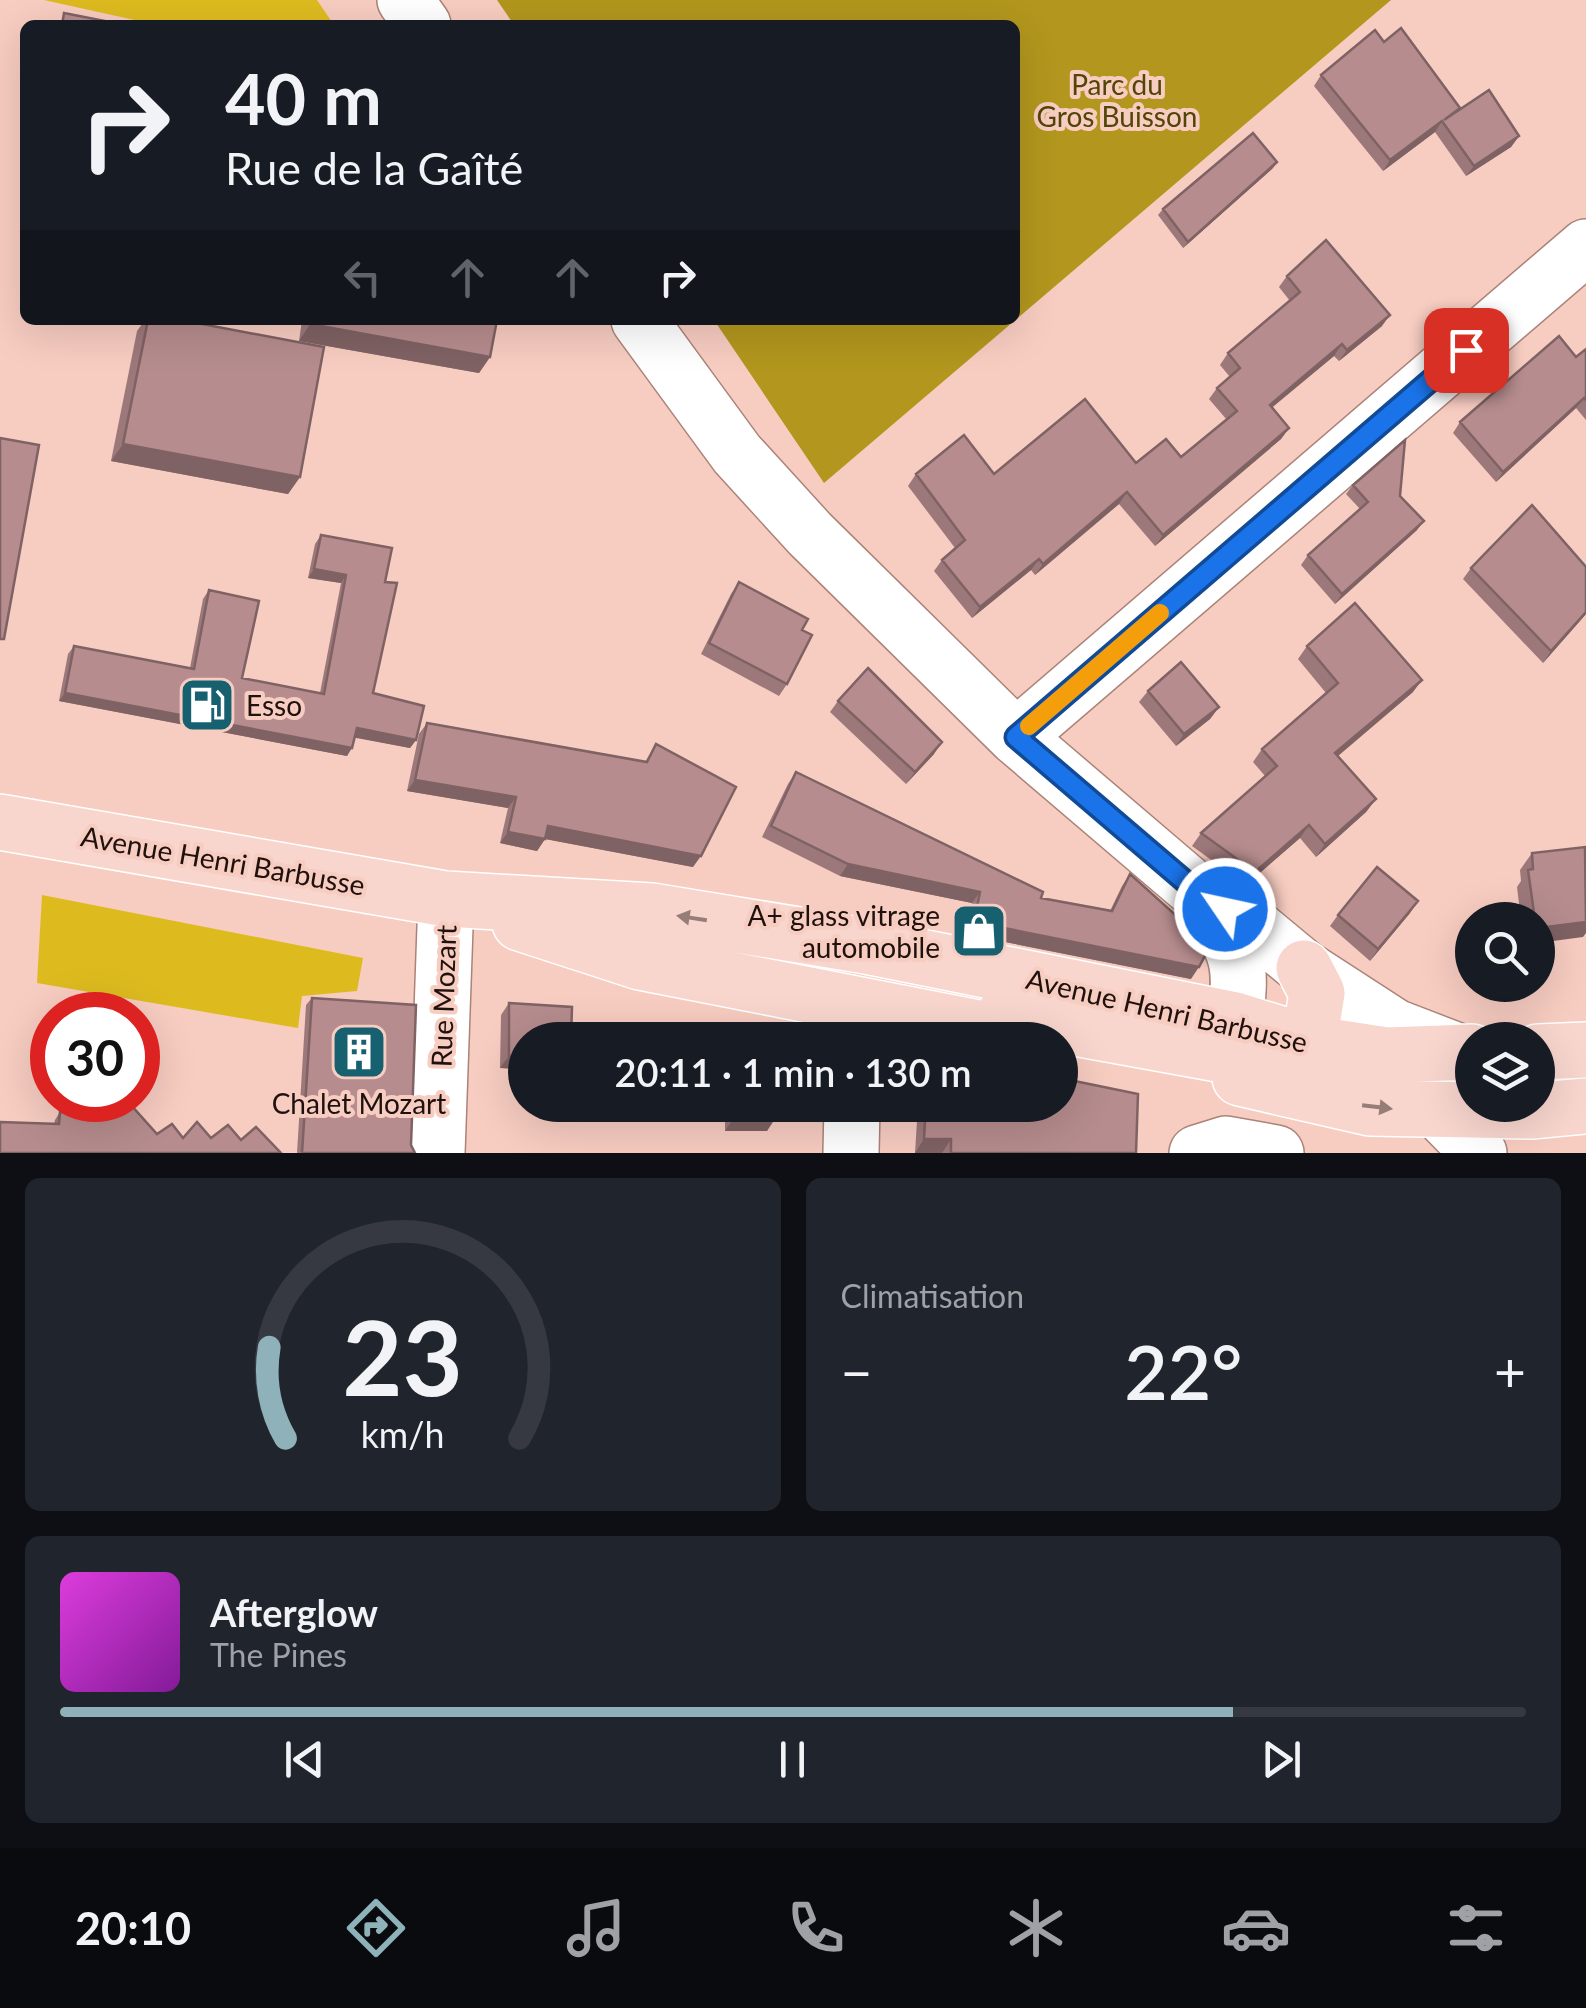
<!DOCTYPE html>
<html lang="fr">
<meta charset="utf-8">
<style>
:root{--surface:#171b24;--page:#20242c;--text:#f1f3f6;--muted:#9ea1a6;--line:#363941;--accent:#8fb1b9}
body{margin:0;font-family:Lato,sans-serif;background:var(--page);color:var(--text);height:100vh;display:flex;flex-direction:column;font-size:38px;white-space:nowrap}
*{box-sizing:border-box;margin:0}
p{font-size:32px;color:var(--muted)}
.icon{flex:none;width:55px;height:55px;fill:none;stroke:currentColor;stroke-width:2;stroke-linecap:round;stroke-linejoin:round}
.map{position:relative;height:1153px;overflow:hidden}
.sheet{display:flex;flex-direction:column;gap:25px;padding:25px;background:#0d0f14;flex:1}
.sheet>*{flex:none}
.hud{position:absolute;left:20px;top:20px;width:1000px;height:305px;border-radius:15px;box-shadow:0 10px 40px #0002;background:#171b24;color:var(--text);overflow:hidden}
.controls{position:absolute;left:1455px;top:902px;display:grid;gap:20px}
.controls a{display:grid;place-items:center;width:100px;height:100px;border-radius:50%;background:var(--surface);box-shadow:0 10px 40px #0002;font-size:50px}
.speed{position:absolute;left:30px;top:992px;display:flex;gap:20px;font-size:50px;font-weight:700;text-align:center}
.speed>*{display:grid;place-content:center;width:130px;height:130px;border-radius:50%;background:var(--surface);box-shadow:0 10px 40px #0002;line-height:1}
.speed .limit{border:15px solid #d22;background:#fff;color:#111}
.pin{position:absolute;display:grid;place-items:center;width:85px;height:85px;color:#fff;margin:-42px;border-radius:20px;box-shadow:0 5px 15px #0006}
.me{position:absolute;width:110px;margin:-55px;rotate:304deg;stroke-linejoin:round;filter:drop-shadow(0 0 8px #0008)}
.turn{display:flex;align-items:center;gap:35px;height:210px;padding:0 40px;font-size:45px}
.turn .icon{width:130px;height:130px;stroke-width:2.5}
.turn b{display:block;font-size:70px;line-height:85px}
.lanes{display:flex;align-items:center;height:95px;padding:0 40px;background:#0003;justify-content:center;gap:50px;direction:ltr}
.lanes .off{opacity:.35}
.big{font-size:75px;font-weight:600;line-height:1.1}
.sheet .tile{flex:1;display:flex;flex-direction:column;justify-content:center;gap:15px;min-width:0;padding:0 35px;border-radius:15px;background:var(--page)}
.sheet .dial{align-items:center;gap:0}
.dial svg{height:260px;overflow:visible;fill:none;stroke:var(--line);stroke-width:7;stroke-linecap:round;text-anchor:middle}
.dial text{fill:var(--text);stroke:none}
.song{display:flex;align-items:center;gap:30px}
.cover{width:120px;height:120px;border-radius:15px;background:linear-gradient(135deg,hsl(300 70% 55%),hsl(290 70% 35%))}
.played{height:10px;border-radius:5px;background:linear-gradient(90deg,var(--accent) 80%,var(--line) 80%)}
.keys{display:flex;justify-content:space-around;direction:ltr}
.heat{display:flex;justify-content:space-between;align-items:center;font-size:55px;direction:ltr}
.sheet .tiles{flex:1;display:grid;gap:25px;grid-template-columns:1fr 1fr}
.tile:last-child{grid-column:span 2}
.trip{position:absolute;left:508px;top:1022px;width:570px;height:100px;border-radius:50px;background:var(--surface);box-shadow:0 10px 40px #0002;font-weight:600;line-height:100px;text-align:center}
.tabs{display:flex;height:160px;justify-content:space-around;align-items:center;background:#090b0e;color:var(--muted)}
.tabs .icon{width:70px;height:70px}
.tabs .selected{color:var(--accent)}
.tabs b{font-size:45px;color:var(--text)}
.map>svg:first-child{display:block}
</style>
<div class="map">
<svg width="1586" height="1153" viewBox="0 0 1586 1153">
<rect width="100%" height="100%" fill="#f7ccc1"/>
<path fill="#ddbb1f" d="M44 0H317L334 25H157Z
M42 895 363 958 357 991 302 996 298 1028 37 983Z"/>
<path fill="#b2961d" d="M497 0H1391L824 483 714 320H1015V25H514Z"/>
<g fill="none" stroke-linecap="round" stroke-linejoin="round">
<g stroke="#ab8379" stroke-width="58">
<path id="minor" d="M405 0 423 25
M639 320 737 454 810 534 1016 737 1194 889 1257 929 1304 968 1395 1027 1460 1052
M1016 737 1586 247
M1204 904C1238 950 1243 962 1235 1020
M1435 1108 1479 1153
M437 1153 446 899
M851 1153 852 1105
M1197 1153 1226 1144 1276 1153"/>
</g>
<g stroke="#fff" stroke-width="58">
<path id="major" d="M0 822 446 899 652 911 866 946 1235 1020 1309 1043 1386 1055 1472 1052
M520 923 640 962 1039 1040
M1004 1015 1256 1061 1296 1058 1309 1043 1317 993 1304 968
M1538 1052 1586 1050
M1240 1078 1370 1108 1531 1111 1586 1106"/>
</g>
<use href="#minor" stroke="#fff" stroke-width="55"/>
<use href="#major" stroke="#f8d6ce" stroke-width="55"/>
</g>
<path fill="#9d787a" d="M1384 42 1460 108 1519 136 1511 147 1466 176 1435 132 1383 171 1314 86 1321 75Z
M1273 168 1183 248 1158 215 1163 209Z
M1287 276 1382 326 1339 361 1334 356 1272 407 1289 428 1281 439 1155 546 1119 504 1035 575 1031 570 972 618 934 571 942 560 955 548 908 486 916 474H994L1136 463 1181 457 1227 420 1209 399 1217 388 1230 377 1220 365 1228 353 1290 301 1279 287Z
M145 320H181L300 477 288 494 111 461 137 331Z
M302 320H497L490 357 479 373 299 341Z
M1586 349V420L1576 408 1496 482 1453 433 1460 422 1576 357Z
M1353 485 1417 530 1335 604 1301 565 1308 555 1360 509 1346 494Z
M321 535 385 582 373 693 416 740 410 748 355 737 347 756 59 701 68 654 74 646 190 668 203 599 209 590 242 678 320 693 341 583 308 578 315 544Z
M1471 568 1586 614 1543 663 1463 579Z
M739 582 802 630 787 684 779 696 701 654 731 594Z
M1307 646 1413 692 1338 756 1376 799 1366 812 1316 857 1300 838 1246 885 1192 846 1201 833 1265 776 1253 762 1262 749 1326 693 1298 659Z
M1148 691 1219 707 1210 719 1176 746 1139 702Z
M838 701 934 754 906 784 830 712Z
M427 723 645 762 656 744 693 867 545 839 537 851 500 843 508 808 407 791 419 734Z
M796 772 1041 898 1110 911 1122 886 1130 874 1191 979 965 934 972 903 840 876 762 837 788 784Z
M1532 853 1583 937 1538 920H1521L1517 887 1521 881 1520 870Z
M1410 913 1370 961 1330 926 1338 915Z
M312 998 411 1145 415 1153H297L306 1005Z
M509 1003 525 1040V1069L500 1068 501 1015Z
M704 1028 741 1037 763 1040H584L592 1029 700 1034Z
M75 1102 157 1134 183 1138 241 1140 281 1153 54 1124 55 1120 60 1112 70 1113V1110Z
M582 1105H776L767 1131H725V1108L650 1110 647 1114 581 1112Z
M918 1105H1060L1136 1153H915Z"/>
<path fill="#7f6263" d="M1442 121 1435 132 1383 171 1390 160Z
M1519 136 1511 147 1466 176 1474 166Z
M1277 162 1273 168 1183 248 1188 242Z
M1390 315 1382 326 1339 361 1347 350Z
M310 324 490 357 479 373 299 341Z
M1342 344 1334 356 1262 416 1270 405Z
M1584 398 1576 408 1496 482 1503 472Z
M1289 428 1281 439 1155 546 1163 535Z
M123 444 300 477 288 494 111 461Z
M1127 492 1119 504 1035 575 1043 564Z
M1424 521 1417 530 1335 604 1342 594Z
M1039 559 1031 570 972 618 980 607Z
M314 569 346 575 341 583 308 578Z
M1586 612V614L1543 663 1551 651Z
M1422 680 1413 692 1326 766 1335 753Z
M65 693 352 748 347 756 59 701Z
M1219 707 1210 719 1176 746 1184 734Z
M357 728 416 740 410 748 351 737Z
M942 742 934 754 906 784 915 772Z
M415 780 516 797 508 808 407 791Z
M1376 799 1366 812 1316 857 1325 844Z
M1309 825 1300 838 1246 885 1255 872Z
M548 826 701 856 693 867 540 838Z
M508 832 545 839 537 851 500 843Z
M848 864 980 892 972 903 840 876Z
M1418 901 1410 913 1370 961 1378 949Z
M974 922 1199 967 1191 979 965 934Z
M1586 922V933L1583 937 1538 943V928Z
M509 1056 525 1057V1069L500 1068Z
M586 1105H727L725 1108 650 1110 647 1114 581 1112Z
M733 1119H775L767 1131H725Z
M924 1139H951L942 1153H915Z"/>
<path fill="#b68c8e" stroke="#7f6263" stroke-width="2.5" d="M64 13 125 25H62Z
M1401 28 1460 108 1444 120 1489 90 1519 136 1474 166 1442 121 1390 160 1321 75 1375 30 1384 42Z
M1253 133 1277 162 1188 242 1163 209Z
M1326 240 1390 315 1347 350 1342 344 1270 405 1289 428 1163 535 1127 492 1043 564 1039 559 980 607 942 560 965 540 916 474 964 435 994 474 1085 399 1136 463 1166 439 1181 457 1237 411 1217 388 1240 368 1228 353 1300 292 1287 276Z
M148 320H181L324 347 300 477 123 444Z
M311 320H497L490 357 310 324Z
M1559 336 1576 357 1586 349V400L1584 398 1503 472 1460 422Z
M0 438 39 445 4 639H0Z
M1405 440 1400 496 1424 521 1342 594 1308 555 1368 502 1353 485Z
M1532 505 1586 567V612L1551 651 1471 568Z
M321 535 392 548 385 582 397 583 373 693 424 706 416 740 357 728 352 748 65 693 74 646 194 669 209 590 259 601 242 678 324 694 346 575 314 569Z
M739 582 808 619 802 630 812 635 787 684 709 643Z
M1355 603 1422 680 1335 753 1376 799 1325 844 1309 825 1255 872 1201 833 1277 766 1262 749 1338 683 1307 646Z
M1181 662 1219 707 1184 734 1148 691Z
M868 668 942 742 915 772 838 701Z
M427 723 647 762 656 744 736 787 701 856 548 826 545 839 508 832 516 797 415 780Z
M796 772 1043 892 1041 898 1112 911 1130 874 1210 946 1199 967 974 922 980 892 848 864 771 826Z
M1585 847 1586 922 1538 928V920H1535L1528 870 1533 869 1532 853Z
M1377 867 1418 901 1378 949 1338 915Z
M312 998 416 1005 411 1145 415 1153H302Z
M509 1003 572 1007 571 1040H525V1057L509 1056Z
M704 1028H736L741 1037 763 1038V1040H591L592 1029 704 1034Z
M1060 1078 1138 1094 1136 1153H951V1139H924L926 1105H1060Z
M75 1102 130 1104 157 1134 172 1124 183 1138 197 1122 211 1138 228 1125 241 1140 256 1127 281 1153H0V1122L59 1124 60 1112 75 1113Z
M733 1105H776L775 1119H733Z"/>
<defs><path id="oneway-solid" d="M-6-.8H1V-3.2L6.5 0L1 3.2V.8H-6Z" transform="scale(2.5)"/></defs>
<g fill="#967d77">
<use href="#oneway-solid" transform="translate(692 918) rotate(-171)"/>
<use href="#oneway-solid" transform="translate(1377 1107) rotate(7)"/>
</g>
<g fill="none" stroke-linecap="round" stroke-linejoin="round">
<g stroke="#114b97" stroke-width="25">
<path id="route" d="M1225 909 1194 889 1016 737 1466 350"/>
</g>
<use href="#route" stroke="#1a73e8" stroke-width="18"/>
<path stroke="#f59e0b" stroke-width="18" d="M1029 726 1160 613"/>
</g>
<defs>
<g id="fuel-square" transform="scale(2.875)"><rect x="-9" y="-9" width="18" height="18" rx="4" fill="#17606f" stroke="#f7ccc1"/><path d="M-5.5-6h7V0h2V4h1.3V-2.5L3-4.5l.8-.8L6-3V5H2.5V1h-1V6h-7ZM-4.2-4.7v3.2H.2V-4.7Z" fill="#fff"/></g>
<g id="shop-square" transform="scale(2.875)"><rect x="-9" y="-9" width="18" height="18" rx="4" fill="#17606f" stroke="#f7ccc1"/><path d="M-5-2.5h2.3a2.7 3.5 0 0 1 5.4 0H5L5.5 6h-11ZM-1.5-2.5h3a1.5 2.3 0 0 0-3 0Z" fill="#fff"/></g>
<g id="building-square" transform="scale(2.875)"><rect x="-9" y="-9" width="18" height="18" rx="4" fill="#17606f" stroke="#f7ccc1"/><path d="M-4-6H4V6H1V3H-1V6H-4ZM-2.5-4.3h1.7v1.8h-1.7ZM.8-4.3h1.7v1.8H.8ZM-2.5-1h1.7V.8h-1.7ZM.8-1h1.7V.8H.8Z" fill="#fff"/></g>
</defs>
<g fill-rule="evenodd">
<use href="#fuel-square" x="207" y="705"/>
<use href="#shop-square" x="979" y="931"/>
<use href="#building-square" x="359" y="1052"/>
</g>
<g text-anchor="middle" dominant-baseline="central" stroke-width="8" stroke-linejoin="round" paint-order="stroke">
<g font-size="28" fill="#534505" stroke="#f7ccc1">
<text x="1117" y="84">Parc du<tspan x="1117" dy="32">Gros Buisson</tspan></text>
</g>
<g font-size="28" fill="#1f110d" stroke="#f7ccc1" text-anchor="start">
<text x="246" y="705">Esso</text>
<text x="940" y="915" text-anchor="end">A+ glass vitrage<tspan x="940" dy="32">automobile</tspan></text>
<text x="359" y="1103" text-anchor="middle">Chalet Mozart</text>
</g>
<g font-size="28" fill="#1f110d" stroke="#f7ccc1">
<text transform="translate(223 860) rotate(10)">Avenue Henri Barbusse</text>
<text transform="translate(443 996) rotate(-88)">Rue Mozart</text>
<text transform="translate(1167 1010) rotate(13)">Avenue Henri Barbusse</text>
</g>
</g>
</svg>
<div class="controls">
<a><svg class="icon" aria-label="search" viewBox="0 0 24 24"><circle cx="10" cy="10" r="6"/><path d="M15 15l6 6"/></svg></a>
<a><svg class="icon" aria-label="layers" viewBox="0 0 24 24"><path d="M12 4l9 5-9 5-9-5zM3 14l9 5 9-5"/></svg></a>
</div>
<div class="speed"><div class="limit">30</div></div>
<div class="pin" style="left:1466px;top:350px;background:#d93025"><svg class="icon" aria-label="arrive" viewBox="0 0 24 24"><path d="M6 21V4h12l-3 4 3 4H6"/></svg></div>
<svg class="me" style="left:1225px;top:909px" viewBox="-20 -20 40 40"><circle r="17" fill="#1a73e8" stroke="#fff" stroke-width="3"/><path d="M0-11L8 9 0 5-8 9z" fill="#fff"/></svg>
<div class="trip">20:11 · 1 min · 130 m</div>
<div class="hud">
<div class="turn"><svg class="icon" aria-label="right" viewBox="0 0 24 24"><path d="M7 20v-9h11M14 6l5 5-5 5"/></svg><div><b>40 m</b>Rue de la Gaîté</div></div>
<div class="lanes"><svg class="icon off" aria-label="left" viewBox="0 0 24 24"><path d="M17 20v-9H6M10 6l-5 5 5 5"/></svg><svg class="icon off" aria-label="ahead" viewBox="0 0 24 24"><path d="M12 20V5M6 11l6-6 6 6"/></svg><svg class="icon off" aria-label="ahead" viewBox="0 0 24 24"><path d="M12 20V5M6 11l6-6 6 6"/></svg><svg class="icon" aria-label="right" viewBox="0 0 24 24"><path d="M7 20v-9h11M14 6l5 5-5 5"/></svg></div>
</div>
</div>
<section class="sheet">
<div class="tiles">
<div class="tile dial"><svg viewBox="0 0 100 80">
<path d="M14 69A42 42 0 1 1 86 69"/>
<path d="M14 69A42 42 0 0 1 9 41" stroke="#8fb1b9"/>
<text x="50" y="56" font-size="32" font-weight="700">23</text>
<text x="50" y="72" font-size="11">km/h</text>
</svg></div>
<div class="tile"><p>Climatisation</p>
<div class="heat"><a>−</a><b class="big">22°</b><a>+</a></div>
</div>
<div class="tile">
<div class="song"><i class="cover"></i><div><b>Afterglow</b><p>The Pines</p></div></div>
<div class="played"></div>
<div class="keys"><svg class="icon" aria-label="previous" viewBox="0 0 24 24"><path d="M18 5L8 12l10 7zM5 5v14"/></svg><svg class="icon" aria-label="pause" viewBox="0 0 24 24"><path d="M8 5v14M16 5v14"/></svg><svg class="icon" aria-label="next" viewBox="0 0 24 24"><path d="M6 5l10 7-10 7zM19 5v14"/></svg></div>
</div>
</div>
</section>
<nav class="tabs">
<b>20:10</b>
<svg class="icon selected" aria-label="directions" viewBox="0 0 24 24"><path d="M12 3l9 9-9 9-9-9zM9 14v-3h6M13 9l2 2-2 2"/></svg>
<svg class="icon" aria-label="music" viewBox="0 0 24 24"><path d="M9 18V5l10-2v13"/><circle cx="6" cy="18" r="3"/><circle cx="16" cy="16" r="3"/></svg>
<svg class="icon" aria-label="phone" viewBox="0 0 24 24"><path d="M5 4h4l2 5-3 2q2 4 5 5l2-3 5 2v4C11 20 4 13 5 4z"/></svg>
<svg class="icon" aria-label="climate" viewBox="0 0 24 24"><path d="M12 3v18M4 7l16 10M4 17L20 7"/></svg>
<svg class="icon" aria-label="car" viewBox="0 0 24 24"><path d="M5 17H2v-5l4-1 3-4h7l3 4 3 1v5h-3M9 17h6M6 11h13"/><circle cx="7" cy="17" r="2"/><circle cx="17" cy="17" r="2"/></svg>
<svg class="icon" aria-label="filters" viewBox="0 0 24 24"><path d="M4 7h16M4 17h16"/><circle cx="9" cy="7" r="2"/><circle cx="15" cy="17" r="2"/></svg>
</nav>
